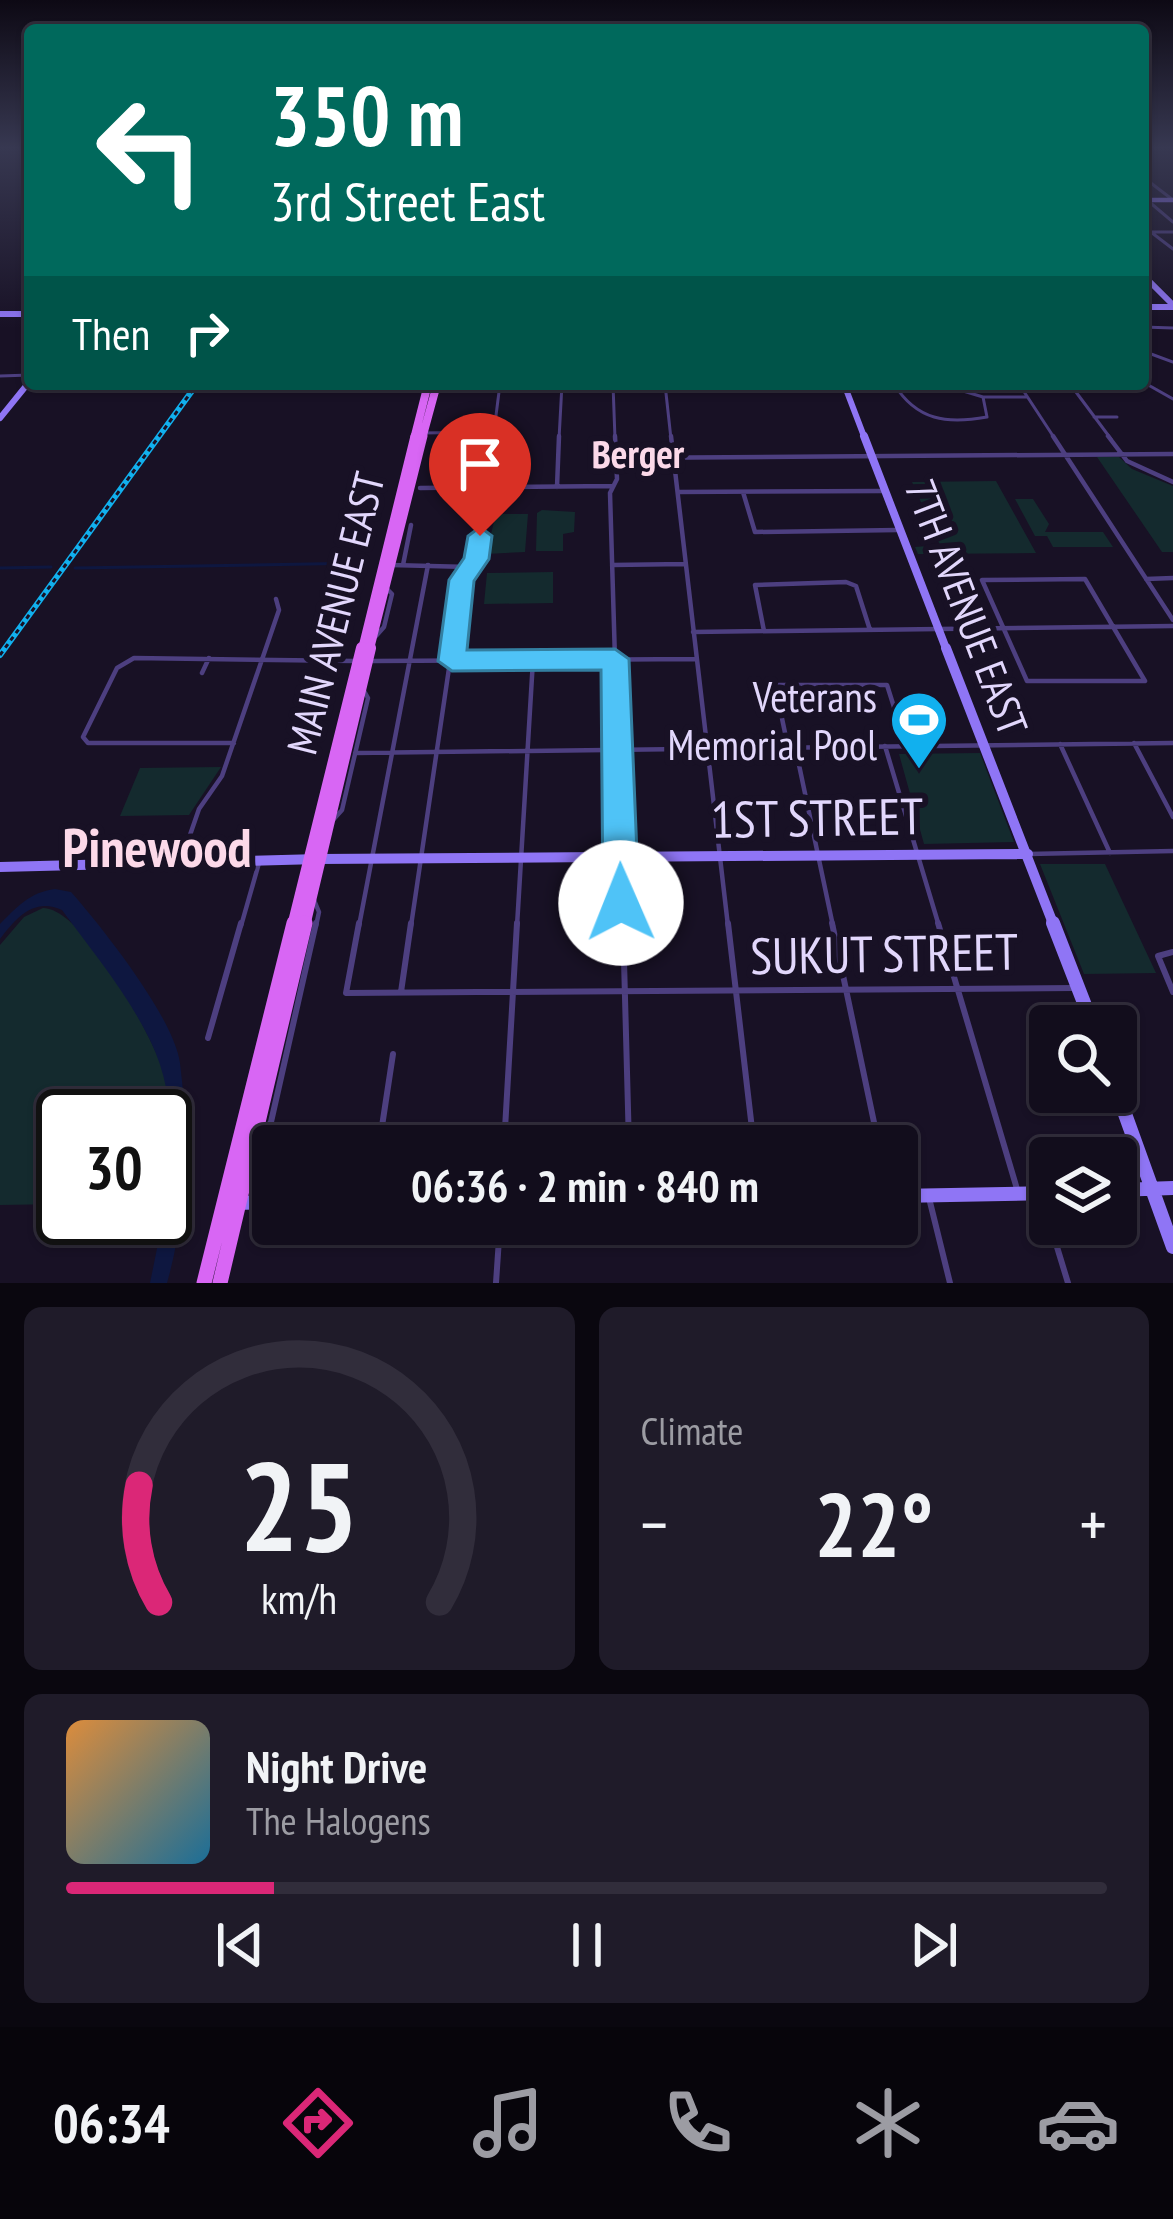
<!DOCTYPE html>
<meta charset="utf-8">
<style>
:root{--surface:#120d1c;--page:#1f1b29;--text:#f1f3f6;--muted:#9c9ca3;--line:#312d3b;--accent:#db2777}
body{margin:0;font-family:"PT Sans Narrow",sans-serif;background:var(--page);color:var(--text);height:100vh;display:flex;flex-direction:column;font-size:45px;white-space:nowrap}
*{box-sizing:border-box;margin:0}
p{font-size:39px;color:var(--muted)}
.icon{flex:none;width:66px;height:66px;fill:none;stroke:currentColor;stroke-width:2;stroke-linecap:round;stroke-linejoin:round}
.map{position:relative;height:1283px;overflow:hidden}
.panel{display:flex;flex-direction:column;gap:24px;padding:24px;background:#0a070f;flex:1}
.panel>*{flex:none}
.guide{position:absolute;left:24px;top:24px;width:1125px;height:366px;border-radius:12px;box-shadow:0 3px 9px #0004,0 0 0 3px var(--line);background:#00695c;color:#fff;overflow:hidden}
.fabs{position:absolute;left:1029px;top:1005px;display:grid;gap:24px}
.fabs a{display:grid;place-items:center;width:108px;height:108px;border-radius:12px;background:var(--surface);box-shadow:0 3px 9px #0004,0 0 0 3px var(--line);font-size:60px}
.speed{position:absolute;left:36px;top:1089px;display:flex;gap:24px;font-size:60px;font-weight:700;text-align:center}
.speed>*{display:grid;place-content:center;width:156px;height:156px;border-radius:50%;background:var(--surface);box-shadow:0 3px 9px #0004,0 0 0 3px var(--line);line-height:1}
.speed .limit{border:6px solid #111;border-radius:18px;background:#fff;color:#111}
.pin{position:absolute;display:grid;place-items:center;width:102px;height:102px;color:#fff;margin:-123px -51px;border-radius:50% 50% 50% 0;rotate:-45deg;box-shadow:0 0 12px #0007}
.pin .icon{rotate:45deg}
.me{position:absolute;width:132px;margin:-66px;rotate:359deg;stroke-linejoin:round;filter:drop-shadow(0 0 9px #0008)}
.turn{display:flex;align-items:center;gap:42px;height:252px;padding:0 48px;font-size:54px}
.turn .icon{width:156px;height:156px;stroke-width:2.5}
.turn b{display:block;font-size:84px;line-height:102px}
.then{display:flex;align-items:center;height:114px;padding:0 48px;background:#0003;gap:24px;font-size:45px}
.big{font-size:90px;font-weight:600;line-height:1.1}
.panel .card{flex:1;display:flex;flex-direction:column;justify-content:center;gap:18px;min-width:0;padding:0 42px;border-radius:18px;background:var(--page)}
.panel .dial{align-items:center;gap:0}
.dial svg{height:312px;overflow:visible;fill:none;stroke:var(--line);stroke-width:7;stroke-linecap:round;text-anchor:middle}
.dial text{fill:var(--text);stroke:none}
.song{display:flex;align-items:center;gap:36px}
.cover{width:144px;height:144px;border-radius:18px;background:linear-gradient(135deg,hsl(30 70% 55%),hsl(200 70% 35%))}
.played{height:12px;border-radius:6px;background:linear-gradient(90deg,var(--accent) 20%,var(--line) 20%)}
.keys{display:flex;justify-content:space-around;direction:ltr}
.heat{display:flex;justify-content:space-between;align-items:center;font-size:66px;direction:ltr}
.panel .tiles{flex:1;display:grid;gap:24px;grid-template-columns:1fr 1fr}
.card:last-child{grid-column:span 2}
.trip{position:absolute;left:252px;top:1125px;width:666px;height:120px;border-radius:12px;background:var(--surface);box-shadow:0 3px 9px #0004,0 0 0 3px var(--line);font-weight:600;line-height:120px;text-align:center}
.tabs{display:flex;height:192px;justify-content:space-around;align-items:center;background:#07050b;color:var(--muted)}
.tabs .icon{width:84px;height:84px}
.tabs .active{color:var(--accent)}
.tabs b{font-size:54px;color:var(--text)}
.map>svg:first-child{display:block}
</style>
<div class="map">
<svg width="1173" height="1283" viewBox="0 0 1173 1283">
<rect width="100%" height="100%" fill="#181125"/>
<path fill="#142a2e" d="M1097 457H1119L1132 469 1173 486V552H1162Z
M996 481 1036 553 918 554 915 547 940 545 912 482Z
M1015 499H1033L1049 524 1045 532H1103L1113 547H1053L1047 536H1035Z
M542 510 575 512 574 532 563 534V551H536L537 513Z
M496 514H528L525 552 486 554Z
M553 572V603L484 604 487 573Z
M980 753 1014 842 924 844 899 754Z
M221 767 189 815 120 816 140 768Z
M1040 864H1105L1156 973 1084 974Z
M43 908C87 908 166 1059 174 1101 179 1133 172 1172 166 1203L165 1116H63V1204L0 1205V945L24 917Z"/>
<path fill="#0e1740" d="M55 889 71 892C102 927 174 1018 180 1063 189 1134 187 1213 167 1283H150C166 1204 188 1118 150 1040 127 993 92 951 62 910 34 897 16 918 0 939V924C17 907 30 892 55 889Z"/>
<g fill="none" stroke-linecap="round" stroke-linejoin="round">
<path stroke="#0e1740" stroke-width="3" d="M0 568 51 567
M75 568 365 563"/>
<path stroke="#4d3f80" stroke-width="3" d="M1143 177 1173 200
M1147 200 1173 222
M1143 226 1173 249
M1143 232H1173
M1143 327 1173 328
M1143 351 1173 362
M0 376 30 375
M1143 382 1173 399
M613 384 615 439
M665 384 671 439
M894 384C917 421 947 424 987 417L983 397
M940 384 983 397H1027
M1019 384 1055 439
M1070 384 1111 439
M1094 417H1117
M422 433 494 432
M493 439 500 384
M559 439 562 384"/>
<path stroke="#4d3f80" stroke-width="4.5" d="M615 436 617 479 610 493 623 926
M671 436 728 926
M1053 436 1173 620
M1108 436 1127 461 1173 482
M616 458 1173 454
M557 487 559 436
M420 488 613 486
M678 492 882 491
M743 492 755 532 898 530
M391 565 469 567
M403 565 411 525
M612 565 685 564
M1085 579 1145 681H1027L982 580Z
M1146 579 1173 578
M764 631 755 585 846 582 856 586 870 630
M693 632 1173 626
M376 636 384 627 392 594 386 588
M372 661 696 659
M202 673 209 658
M234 743H88L83 737 117 668 134 658 354 661
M1134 743 1173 817
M1060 744 1110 853
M795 746 833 926
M885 746 939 926
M788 747 775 685H887L906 745
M355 753 1173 743
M333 820 342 810 368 698 363 689
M1028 854 1173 851
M182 858 199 809 222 776 279 610 276 599
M314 900 319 912 316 926
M241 926 259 863
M359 926 428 565
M411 926 462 580 478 551 493 436
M517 926 533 660"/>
<path stroke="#4d3f80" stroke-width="6" d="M359 923 346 993 1074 988
M623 923 629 1146
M728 923 754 1146
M832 923 879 1146
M938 923 1017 1189
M1173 952 1158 956 1173 992
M401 992 411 923
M208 1038 241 923
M261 1136 271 1122 316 923
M379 1146 393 1054
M504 1146 517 923
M1043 1199 1050 1222
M930 1202 950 1283
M1050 1224 1068 1283
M496 1283 500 1224"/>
<path stroke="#8f75f5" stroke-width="4.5" d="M1143 200H1173"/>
<path stroke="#8f75f5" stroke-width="6" d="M1143 275 1173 305
M1143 307H1173
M0 314H30
M844 384 865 439
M0 418 30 381"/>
<path stroke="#8f75f5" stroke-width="8" d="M864 436 947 651"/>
<path stroke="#8f75f5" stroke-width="10" d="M946 648 1054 926
M0 867 319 859 1028 854"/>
<path stroke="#8f75f5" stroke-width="14" d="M1053 923 1093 1026
M1116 1089 1173 1247
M1116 1190 1173 1188
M897 1196 1050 1193
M235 1203 273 1202"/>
<path stroke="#d866f4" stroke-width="8" d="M414 439 428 384
M422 439 437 384"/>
<path stroke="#d866f4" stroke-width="9" d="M362 651 415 436
M369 651 423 436"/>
<path stroke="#d866f4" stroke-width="12" d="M293 926 362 648
M304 926 370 648"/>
<path stroke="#d866f4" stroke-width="15" d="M204 1283 294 923
M220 1283 305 923"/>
<g stroke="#11b0ee" stroke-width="6">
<path id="rail" d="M0 655 197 384"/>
</g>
<use href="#rail" stroke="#181125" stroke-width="3" stroke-dasharray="4.5" stroke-linecap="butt"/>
</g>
<linearGradient id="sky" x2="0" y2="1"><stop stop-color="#0d0914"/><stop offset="0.45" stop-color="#373851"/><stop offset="1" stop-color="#373851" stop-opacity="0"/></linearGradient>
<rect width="1173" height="328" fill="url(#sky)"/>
<path fill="#4fc3f7" stroke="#337fa1" stroke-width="3" d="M480 527 492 536 489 559 474 581 467 650 615 649 629 659 639 903 633 915 621 920 609 915 603 903 601 670 452 671 438 661 449 580 464 558 468 536Z"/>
<defs>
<g id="stadium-pin" transform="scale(3)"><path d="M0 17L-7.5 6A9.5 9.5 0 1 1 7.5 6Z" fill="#11b0ee" stroke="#181125"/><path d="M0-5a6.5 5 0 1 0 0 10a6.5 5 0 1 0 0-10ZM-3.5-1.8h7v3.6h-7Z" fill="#fff"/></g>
</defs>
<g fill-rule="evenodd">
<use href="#stadium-pin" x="919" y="720"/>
</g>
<g text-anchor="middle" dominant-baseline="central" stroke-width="12" stroke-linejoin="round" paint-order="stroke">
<g font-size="39" font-weight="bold" fill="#fcd9e9" stroke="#181125">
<text x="638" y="453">Berger</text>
</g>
<g font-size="42" fill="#e2d7fc" stroke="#181125">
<text transform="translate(967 607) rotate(69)">7TH AVENUE EAST</text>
<text transform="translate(335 613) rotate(-76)">MAIN AVENUE EAST</text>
</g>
<g font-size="42" fill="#e2d7fc" stroke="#181125" text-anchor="end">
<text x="877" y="696">Veterans<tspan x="877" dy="48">Memorial Pool</tspan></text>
</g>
<g font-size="51" fill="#e2d7fc" stroke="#181125">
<text transform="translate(817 817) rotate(-1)">1ST STREET</text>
<text transform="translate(884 953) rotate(-1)">SUKUT STREET</text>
</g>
<g font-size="54" font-weight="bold" fill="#fcd9e9" stroke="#181125">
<text x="157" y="847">Pinewood</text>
</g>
</g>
</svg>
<div class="fabs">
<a><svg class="icon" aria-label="search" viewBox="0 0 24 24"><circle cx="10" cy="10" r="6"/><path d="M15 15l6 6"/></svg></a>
<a><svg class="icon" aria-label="layers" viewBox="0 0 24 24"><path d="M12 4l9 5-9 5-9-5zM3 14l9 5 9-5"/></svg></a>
</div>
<div class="speed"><div class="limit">30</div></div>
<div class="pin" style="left:480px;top:536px;background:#d93025"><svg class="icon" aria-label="arrive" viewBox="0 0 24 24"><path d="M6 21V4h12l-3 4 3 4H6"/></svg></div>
<svg class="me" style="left:621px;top:903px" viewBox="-20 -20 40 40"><circle r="19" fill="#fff"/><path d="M0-13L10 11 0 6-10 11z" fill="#4fc3f7"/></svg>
<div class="trip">06:36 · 2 min · 840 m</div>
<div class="guide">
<div class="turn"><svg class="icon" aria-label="left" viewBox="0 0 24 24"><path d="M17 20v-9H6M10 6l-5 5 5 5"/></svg><div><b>350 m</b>3rd Street East</div></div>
<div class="then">Then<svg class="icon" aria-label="right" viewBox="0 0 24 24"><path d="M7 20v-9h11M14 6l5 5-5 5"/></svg></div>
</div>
</div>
<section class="panel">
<div class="tiles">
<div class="card dial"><svg viewBox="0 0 100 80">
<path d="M14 69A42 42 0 1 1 86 69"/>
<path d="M14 69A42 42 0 0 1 9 39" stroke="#db2777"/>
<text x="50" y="56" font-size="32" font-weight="700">25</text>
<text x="50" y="72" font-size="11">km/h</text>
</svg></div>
<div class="card"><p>Climate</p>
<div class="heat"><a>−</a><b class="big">22°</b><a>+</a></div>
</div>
<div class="card">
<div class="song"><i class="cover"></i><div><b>Night Drive</b><p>The Halogens</p></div></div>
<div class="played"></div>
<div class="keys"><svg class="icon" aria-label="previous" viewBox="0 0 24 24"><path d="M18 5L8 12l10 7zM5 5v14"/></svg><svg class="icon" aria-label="pause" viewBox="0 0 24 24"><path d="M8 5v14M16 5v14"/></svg><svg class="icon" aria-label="next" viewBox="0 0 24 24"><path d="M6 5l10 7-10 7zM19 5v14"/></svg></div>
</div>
</div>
</section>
<nav class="tabs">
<b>06:34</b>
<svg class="icon active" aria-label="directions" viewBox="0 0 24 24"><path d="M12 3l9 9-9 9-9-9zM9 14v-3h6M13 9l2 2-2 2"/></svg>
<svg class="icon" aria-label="music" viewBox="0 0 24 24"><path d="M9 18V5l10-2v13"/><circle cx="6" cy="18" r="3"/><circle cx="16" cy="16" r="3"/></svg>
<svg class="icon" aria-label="phone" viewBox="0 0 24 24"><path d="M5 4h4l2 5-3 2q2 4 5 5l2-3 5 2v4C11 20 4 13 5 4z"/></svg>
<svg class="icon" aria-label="climate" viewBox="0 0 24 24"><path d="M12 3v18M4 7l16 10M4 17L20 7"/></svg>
<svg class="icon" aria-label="car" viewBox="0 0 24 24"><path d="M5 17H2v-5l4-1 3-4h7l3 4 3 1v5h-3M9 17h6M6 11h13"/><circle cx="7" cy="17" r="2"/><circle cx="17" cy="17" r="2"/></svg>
</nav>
